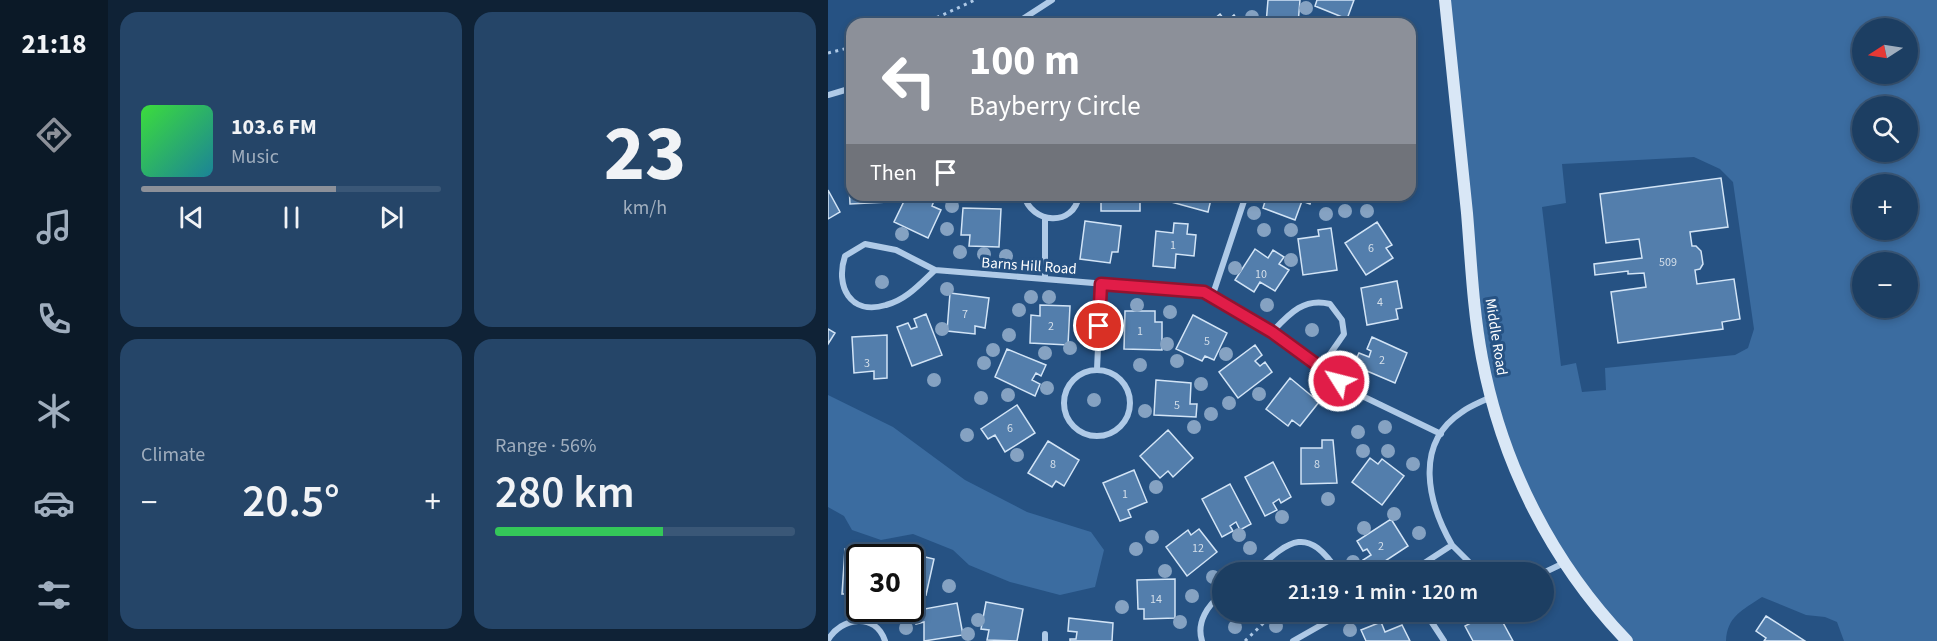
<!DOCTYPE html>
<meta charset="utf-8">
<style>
:root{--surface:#1c3e62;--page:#254568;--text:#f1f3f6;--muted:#a0aebe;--line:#3a5777;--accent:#8c9099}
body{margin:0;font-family:"Source Sans 3",sans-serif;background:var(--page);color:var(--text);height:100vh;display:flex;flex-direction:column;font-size:22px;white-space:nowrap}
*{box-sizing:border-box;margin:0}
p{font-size:20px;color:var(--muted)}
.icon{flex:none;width:33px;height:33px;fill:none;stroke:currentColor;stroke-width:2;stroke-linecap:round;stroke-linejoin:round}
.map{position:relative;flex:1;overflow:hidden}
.side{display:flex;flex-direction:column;gap:12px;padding:12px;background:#0f2236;width:720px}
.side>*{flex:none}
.guide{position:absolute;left:18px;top:18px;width:570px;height:183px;border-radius:18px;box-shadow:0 3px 9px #0003,0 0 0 2px var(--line);background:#8c9099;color:#fff;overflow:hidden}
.needle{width:39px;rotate:258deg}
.buttons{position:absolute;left:1024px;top:18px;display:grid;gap:12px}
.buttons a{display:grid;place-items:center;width:66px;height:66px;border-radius:50%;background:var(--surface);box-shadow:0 3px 9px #0003,0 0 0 2px var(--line);font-size:30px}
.speed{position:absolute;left:18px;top:544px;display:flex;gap:12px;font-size:30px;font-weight:700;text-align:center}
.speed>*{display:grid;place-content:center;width:78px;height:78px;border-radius:50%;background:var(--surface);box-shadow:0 3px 9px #0003,0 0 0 2px var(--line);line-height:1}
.speed .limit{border:3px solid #111;border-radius:9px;background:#fff;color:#111}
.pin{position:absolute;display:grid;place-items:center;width:51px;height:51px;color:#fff;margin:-26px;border:3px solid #fff;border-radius:50%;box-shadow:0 2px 6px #0007}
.me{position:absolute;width:66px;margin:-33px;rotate:306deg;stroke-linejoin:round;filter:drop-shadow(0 0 4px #0008)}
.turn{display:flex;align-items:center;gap:21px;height:126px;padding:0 24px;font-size:27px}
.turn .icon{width:78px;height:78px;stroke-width:2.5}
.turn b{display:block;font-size:42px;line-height:51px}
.then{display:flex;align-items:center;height:57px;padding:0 24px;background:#0003;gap:12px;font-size:22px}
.big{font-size:45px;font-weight:600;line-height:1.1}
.side .tile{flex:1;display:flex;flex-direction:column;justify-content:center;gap:9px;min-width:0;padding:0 21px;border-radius:18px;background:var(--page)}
.side .dial{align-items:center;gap:0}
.dial b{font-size:78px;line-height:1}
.song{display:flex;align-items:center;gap:18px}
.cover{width:72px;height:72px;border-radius:9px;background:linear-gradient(135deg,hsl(120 70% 55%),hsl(190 70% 35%))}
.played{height:6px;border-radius:3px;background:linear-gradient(90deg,var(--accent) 65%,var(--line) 65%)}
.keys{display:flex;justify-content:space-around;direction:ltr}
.heat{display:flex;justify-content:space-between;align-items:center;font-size:33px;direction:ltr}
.charge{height:9px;border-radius:4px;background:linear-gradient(90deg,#34c759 56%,var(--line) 0)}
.side .tiles{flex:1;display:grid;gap:12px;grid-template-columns:repeat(2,1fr)}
.trip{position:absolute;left:384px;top:562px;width:342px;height:60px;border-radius:30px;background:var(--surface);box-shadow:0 3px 9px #0003,0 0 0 2px var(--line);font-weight:600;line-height:60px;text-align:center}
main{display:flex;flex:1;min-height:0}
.tab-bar{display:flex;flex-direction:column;width:108px;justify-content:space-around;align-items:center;background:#0b1927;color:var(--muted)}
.tab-bar .icon{width:42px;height:42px}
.tab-bar .current{color:var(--accent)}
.tab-bar b{font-size:27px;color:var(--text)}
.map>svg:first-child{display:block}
</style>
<main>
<nav class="tab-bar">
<b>21:18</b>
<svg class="icon current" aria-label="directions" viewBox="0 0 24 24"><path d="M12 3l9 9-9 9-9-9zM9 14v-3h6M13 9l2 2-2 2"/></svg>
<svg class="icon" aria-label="music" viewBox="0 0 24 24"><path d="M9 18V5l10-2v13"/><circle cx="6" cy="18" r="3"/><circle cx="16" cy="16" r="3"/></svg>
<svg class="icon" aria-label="phone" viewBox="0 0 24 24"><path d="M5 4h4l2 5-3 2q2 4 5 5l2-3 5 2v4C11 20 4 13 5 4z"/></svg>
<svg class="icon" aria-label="climate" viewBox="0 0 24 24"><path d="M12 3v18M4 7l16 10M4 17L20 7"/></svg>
<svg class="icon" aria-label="car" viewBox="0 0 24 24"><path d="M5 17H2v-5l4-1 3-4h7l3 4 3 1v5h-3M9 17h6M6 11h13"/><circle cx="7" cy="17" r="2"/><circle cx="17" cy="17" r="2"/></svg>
<svg class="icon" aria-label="filters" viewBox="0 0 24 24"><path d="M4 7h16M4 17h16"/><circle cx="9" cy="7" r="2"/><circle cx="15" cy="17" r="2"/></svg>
</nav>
<section class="side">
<div class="tiles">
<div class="tile">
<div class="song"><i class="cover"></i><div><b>103.6 FM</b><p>Music</p></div></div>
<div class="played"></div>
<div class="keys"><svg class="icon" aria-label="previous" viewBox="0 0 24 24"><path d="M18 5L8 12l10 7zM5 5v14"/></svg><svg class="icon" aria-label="pause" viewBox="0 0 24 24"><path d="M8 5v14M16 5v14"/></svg><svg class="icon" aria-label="next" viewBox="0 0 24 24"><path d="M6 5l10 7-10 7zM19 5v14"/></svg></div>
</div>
<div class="tile dial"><b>23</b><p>km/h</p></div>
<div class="tile"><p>Climate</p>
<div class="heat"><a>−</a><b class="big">20.5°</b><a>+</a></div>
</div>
<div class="tile"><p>Range · 56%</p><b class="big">280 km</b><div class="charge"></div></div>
</div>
</section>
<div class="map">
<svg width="1109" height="641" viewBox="0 0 1109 641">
<rect width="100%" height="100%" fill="#265283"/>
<path fill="#3b6ca0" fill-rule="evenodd" d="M617 0H1109V641H1016L1009 622 997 617 978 615 934 597C915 610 899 616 898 641H799L716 531 663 397ZM1035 28H1080V74H1035ZM1035 106H1080V152H1035ZM866 157 892 169 905 182 926 329 920 348 907 355 777 368 778 390 754 392 748 363 733 366 714 207 738 203 734 164ZM1035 184H1080V230H1035ZM1035 262H1080V308H1035Z
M0 395 65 427 137 480 199 512 263 532 276 550 267 587 232 595 182 582 141 565 125 550 85 534 53 540 24 530 16 516 0 507Z"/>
<path fill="#537eac" stroke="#d2e4f6" stroke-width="1.5" d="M440 0H472L470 24H438Z
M489 0H526L519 19 487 6Z
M392 14 398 22 406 15 412 24H380Z
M20 166H24V195H60V202L22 204Z
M893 178 900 227 862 232 864 246H868L873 251 875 264 872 269 867 270 869 284 906 279 912 319 894 322 895 329 790 343 783 292 818 287 816 273 800 274V271L767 275 766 264 814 258 811 239 778 243 772 194Z
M0 190 12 212 0 219Z
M79 195H99L107 198 104 206 113 210 100 238 66 222Z
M282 195H312V211H273V197H282Z
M344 195H384L380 212 343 202Z
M439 195H485L482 204 474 201 467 220 435 208Z
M135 208 173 209 171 247 141 246 142 235H133Z
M257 221 293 226 290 252H284L282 263 252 259Z
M549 222 564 245 558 248 565 258 538 275 517 243Z
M346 223 360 224 359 234 368 235 366 256 348 254 347 268 325 266 328 231 345 233Z
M503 228 509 270 475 275 470 239 491 236 490 230Z
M427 249 440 258 445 250 456 257 451 264 461 270 447 291 432 282 426 292 407 280Z
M569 281 574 308 568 309 570 319 539 325 533 288Z
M122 293 161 298 157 328 147 326V334L119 331Z
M212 305 242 306 240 345 202 343 203 315 212 316Z
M297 311H327V322H334V350L296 349Z
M98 314 114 355 84 366 69 327 80 323 83 329 89 327 86 319Z
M365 315 399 333 386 360 377 356 374 361 348 349Z
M0 329 7 333 0 344Z
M59 335V378L46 379V371L26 373 24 337Z
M544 337 579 353 567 383 525 365 531 353 541 357 543 351 539 349Z
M427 345 434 355 427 361 432 366 437 362 444 372 410 398 391 372Z
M179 349 218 365 213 376 208 373 204 380 212 384 207 396 167 377Z
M462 378 491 402 472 426 464 420 460 426 438 409Z
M328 380 363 383 362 404H369L368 417 326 415Z
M189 405 207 433 177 452 167 435 160 439 153 429Z
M340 430 365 458 345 477 340 471 332 478 312 456Z
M494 440H505L509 483 473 484V448H494Z
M220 441 251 460 236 486 228 481 224 487 200 473Z
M542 458 550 464 554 459 576 476 554 505 524 482Z
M445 462 463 497 453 503 451 499 445 503 449 510 437 516 417 477Z
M306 470 319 502 300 510 303 517 292 521 275 483Z
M402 484 423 524 412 530 408 522 402 526 405 531 394 537 374 499Z
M563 519 580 546 542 571 535 560 543 555 539 549 535 551 529 541Z
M371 529 389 552 359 576 338 547 360 530 363 535Z
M17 549 50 551V558H32V585H28V594H14Z
M80 553 106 559 98 595 82 591V558H79Z
M347 579V618L316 619V609H310L309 580Z
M158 602 195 609 189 641 159 640 161 630 153 629Z
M129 603 135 635 96 641V622L88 624 85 611Z
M663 612 668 622 673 619 685 641H645L637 626Z
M938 616 977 641H936L938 638 928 631Z
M241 618 285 623 284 641H242V639H248L249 632 240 631Z
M553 622 557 632 574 625 582 641H538L533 630Z"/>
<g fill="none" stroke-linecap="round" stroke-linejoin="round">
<path stroke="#afcae7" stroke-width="3" stroke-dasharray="3 4.5" stroke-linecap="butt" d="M95 24 147 0
M0 53 24 47
M417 641 447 612"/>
<path stroke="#afcae7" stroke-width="6" d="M187 24 224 0
M0 95 24 88
M196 195C203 224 246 228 251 195
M217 219V279
M107 270C92 284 78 300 58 305 22 316 7 286 17 256L37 244 68 250 107 270 376 292 444 332 530 394 613 434
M384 297 418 195
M444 332C461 314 476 297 502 304L514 320 516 334 493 367
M269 369 273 284
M236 403a33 33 0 1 1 66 0a33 33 0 1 1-66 0Z
M624 545C600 503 585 444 634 412 642 406 653 402 663 397
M425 573C461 541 478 523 511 573
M581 573 624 545 644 565 660 573
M715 573 736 563
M597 612 616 641
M0 640C13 617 48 612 57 641
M217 641V634
M374 641C368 622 380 605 394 594
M465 641 516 612"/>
<path stroke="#d9e7f6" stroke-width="12" d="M617 0C625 71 632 142 639 213 643 261 645 310 654 358 674 464 724 563 799 641"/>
</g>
<g fill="#85a2c2">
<circle cx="478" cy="8" r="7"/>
<circle cx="424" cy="17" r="7"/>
<circle cx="124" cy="206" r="7"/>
<circle cx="517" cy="211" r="7"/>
<circle cx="539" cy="211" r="7"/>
<circle cx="426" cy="213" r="7"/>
<circle cx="498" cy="214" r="7"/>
<circle cx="119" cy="229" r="7"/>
<circle cx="436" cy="230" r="7"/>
<circle cx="463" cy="230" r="7"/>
<circle cx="74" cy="234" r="7"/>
<circle cx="132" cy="252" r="7"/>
<circle cx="156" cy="254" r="7"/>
<circle cx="178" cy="256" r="7"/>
<circle cx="463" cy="260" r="7"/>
<circle cx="407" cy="268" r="7"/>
<circle cx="54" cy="282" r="7"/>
<circle cx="119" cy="289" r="7"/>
<circle cx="203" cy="297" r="7"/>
<circle cx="221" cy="297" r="7"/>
<circle cx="309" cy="305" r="7"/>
<circle cx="439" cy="305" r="7"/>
<circle cx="191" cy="310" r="7"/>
<circle cx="342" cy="312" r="7"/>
<circle cx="114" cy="329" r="7"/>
<circle cx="484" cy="330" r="7"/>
<circle cx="181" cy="335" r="7"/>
<circle cx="339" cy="344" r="7"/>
<circle cx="242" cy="348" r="7"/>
<circle cx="165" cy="350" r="7"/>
<circle cx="217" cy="353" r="7"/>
<circle cx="398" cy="354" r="7"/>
<circle cx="349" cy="361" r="7"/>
<circle cx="156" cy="363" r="7"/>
<circle cx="312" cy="365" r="7"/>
<circle cx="531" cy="377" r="7"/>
<circle cx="106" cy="380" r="7"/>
<circle cx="373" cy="384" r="7"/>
<circle cx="219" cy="388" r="7"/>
<circle cx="431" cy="394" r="7"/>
<circle cx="180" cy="395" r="7"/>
<circle cx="153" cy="398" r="7"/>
<circle cx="266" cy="400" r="7"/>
<circle cx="401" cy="403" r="7"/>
<circle cx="317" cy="411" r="7"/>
<circle cx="383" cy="414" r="7"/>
<circle cx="366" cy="427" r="7"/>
<circle cx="557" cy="427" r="7"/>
<circle cx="530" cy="432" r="7"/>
<circle cx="139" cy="435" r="7"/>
<circle cx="535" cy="451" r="7"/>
<circle cx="560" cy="451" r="7"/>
<circle cx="189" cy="455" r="7"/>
<circle cx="585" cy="464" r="7"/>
<circle cx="328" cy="487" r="7"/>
<circle cx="500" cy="499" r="7"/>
<circle cx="566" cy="514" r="7"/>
<circle cx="454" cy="517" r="7"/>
<circle cx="536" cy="528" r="7"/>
<circle cx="591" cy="533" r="7"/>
<circle cx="411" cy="535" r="7"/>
<circle cx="324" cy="537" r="7"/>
<circle cx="422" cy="548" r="7"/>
<circle cx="308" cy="549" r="7"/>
<circle cx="525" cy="562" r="7"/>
<circle cx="337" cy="571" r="7"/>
<circle cx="385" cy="577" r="7"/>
<circle cx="121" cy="586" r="7"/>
<circle cx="364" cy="596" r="7"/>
<circle cx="294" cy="607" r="7"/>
<circle cx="150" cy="620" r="7"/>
<circle cx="352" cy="622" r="7"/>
<circle cx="448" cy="626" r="7"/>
<circle cx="407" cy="627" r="7"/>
<circle cx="78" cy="628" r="7"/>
<circle cx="522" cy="630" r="7"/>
<circle cx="140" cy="634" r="7"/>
</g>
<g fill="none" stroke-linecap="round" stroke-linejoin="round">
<g stroke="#92132f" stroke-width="15">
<path id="route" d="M271 326 273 284 376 292 444 332 511 381"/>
</g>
<use href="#route" stroke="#e11d48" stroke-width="10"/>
</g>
<g text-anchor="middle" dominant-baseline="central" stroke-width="6" stroke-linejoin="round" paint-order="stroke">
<g font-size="12" fill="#d4dfea">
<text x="345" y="245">1</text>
<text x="543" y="248">6</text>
<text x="840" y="262">509</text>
<text x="433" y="274">10</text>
<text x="552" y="302">4</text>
<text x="137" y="314">7</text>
<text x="223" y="326">2</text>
<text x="312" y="331">1</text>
<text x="379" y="341">5</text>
<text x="554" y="360">2</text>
<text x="39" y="363">3</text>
<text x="349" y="405">5</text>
<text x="182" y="428">6</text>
<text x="225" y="464">8</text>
<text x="489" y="464">8</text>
<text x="297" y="494">1</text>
<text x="553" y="546">2</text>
<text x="370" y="548">12</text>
<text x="328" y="599">14</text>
</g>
<g font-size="15" fill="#fff" stroke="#265283">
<text transform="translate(201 266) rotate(4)">Barns Hill Road</text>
<text transform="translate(668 337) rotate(81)">Middle Road</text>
</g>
</g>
</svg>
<div class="buttons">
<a><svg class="needle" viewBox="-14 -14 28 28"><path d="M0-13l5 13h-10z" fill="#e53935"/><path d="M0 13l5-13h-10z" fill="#a0aebe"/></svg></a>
<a><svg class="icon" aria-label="search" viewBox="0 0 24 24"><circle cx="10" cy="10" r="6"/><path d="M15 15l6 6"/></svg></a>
<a>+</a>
<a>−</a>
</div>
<div class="speed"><div class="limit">30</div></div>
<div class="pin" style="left:271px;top:326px;background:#d93025"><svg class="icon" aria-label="arrive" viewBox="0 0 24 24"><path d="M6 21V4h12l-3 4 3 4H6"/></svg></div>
<svg class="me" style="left:511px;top:381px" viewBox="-20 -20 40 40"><circle r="17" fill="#e11d48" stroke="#fff" stroke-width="3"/><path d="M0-11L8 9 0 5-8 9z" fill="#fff"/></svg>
<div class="trip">21:19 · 1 min · 120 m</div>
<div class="guide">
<div class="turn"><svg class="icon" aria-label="left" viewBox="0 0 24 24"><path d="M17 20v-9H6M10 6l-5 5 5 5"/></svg><div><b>100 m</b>Bayberry Circle</div></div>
<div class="then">Then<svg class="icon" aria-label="arrive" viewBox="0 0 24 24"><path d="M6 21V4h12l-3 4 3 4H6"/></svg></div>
</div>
</div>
</main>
